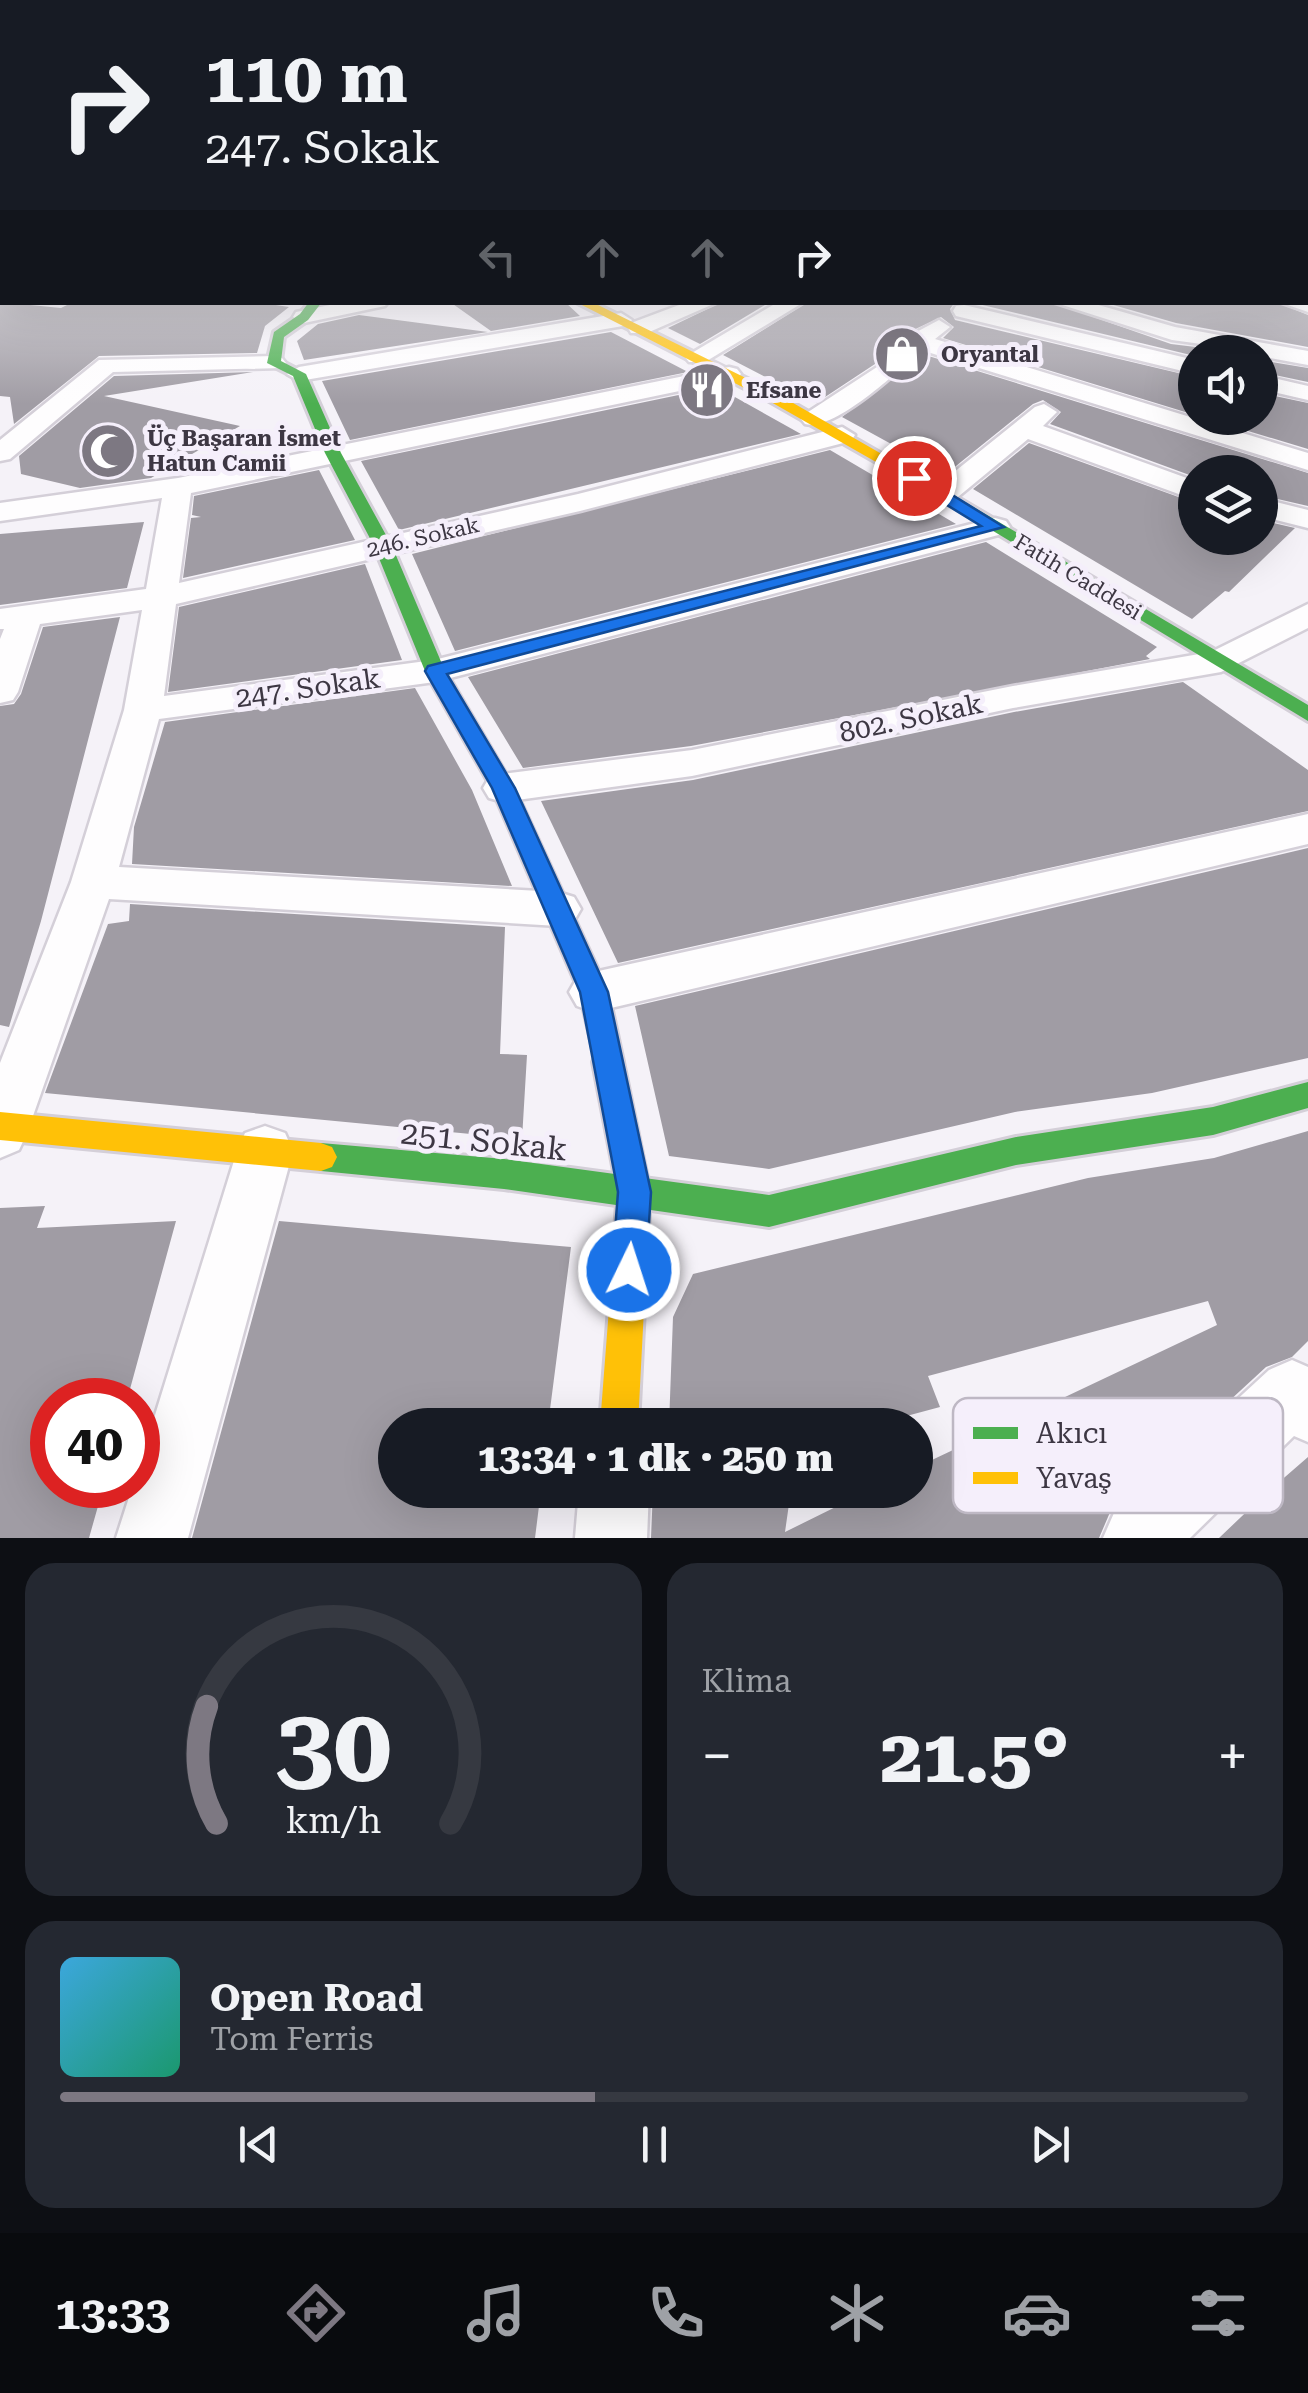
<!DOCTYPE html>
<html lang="tr">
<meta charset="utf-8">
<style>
:root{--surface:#171b24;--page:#242831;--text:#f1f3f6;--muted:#9ea1a6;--line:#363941;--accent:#7d7882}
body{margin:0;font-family:"Roboto Serif",serif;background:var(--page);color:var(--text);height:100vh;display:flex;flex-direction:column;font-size:38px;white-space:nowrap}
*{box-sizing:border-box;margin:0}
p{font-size:32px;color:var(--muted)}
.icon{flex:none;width:55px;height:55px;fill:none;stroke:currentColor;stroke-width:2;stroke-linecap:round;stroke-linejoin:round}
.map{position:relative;height:1538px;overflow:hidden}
.details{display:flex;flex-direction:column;gap:25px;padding:25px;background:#0d0f14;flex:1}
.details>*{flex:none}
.top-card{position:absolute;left:0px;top:0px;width:1310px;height:305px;box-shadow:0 10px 40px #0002;background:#171b24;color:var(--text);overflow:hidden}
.controls{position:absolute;left:1178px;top:335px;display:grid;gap:20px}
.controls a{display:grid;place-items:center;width:100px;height:100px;border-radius:50%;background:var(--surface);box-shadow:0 10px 40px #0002;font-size:50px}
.speed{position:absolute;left:30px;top:1378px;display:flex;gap:20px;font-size:50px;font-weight:700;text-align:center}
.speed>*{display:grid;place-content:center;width:130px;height:130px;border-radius:50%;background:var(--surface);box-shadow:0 10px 40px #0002;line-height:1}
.speed .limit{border:15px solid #d22;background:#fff;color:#111}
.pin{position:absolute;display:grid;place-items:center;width:85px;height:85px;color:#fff;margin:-42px;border:5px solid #fff;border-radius:50%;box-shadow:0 2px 10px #0007}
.me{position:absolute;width:110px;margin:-55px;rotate:4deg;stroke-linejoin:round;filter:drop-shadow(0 0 8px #0008)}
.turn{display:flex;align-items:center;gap:35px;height:210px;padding:0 40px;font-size:45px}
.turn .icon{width:130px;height:130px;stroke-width:2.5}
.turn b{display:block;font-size:70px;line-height:85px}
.lanes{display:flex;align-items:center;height:95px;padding:0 40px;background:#0003;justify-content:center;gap:50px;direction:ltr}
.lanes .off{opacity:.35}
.big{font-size:75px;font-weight:800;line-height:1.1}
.details .card{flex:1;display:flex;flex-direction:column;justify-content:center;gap:15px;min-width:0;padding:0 35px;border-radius:30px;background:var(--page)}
.details .dial{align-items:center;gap:0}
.dial svg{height:260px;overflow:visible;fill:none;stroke:var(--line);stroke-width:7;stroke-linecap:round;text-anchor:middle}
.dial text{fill:var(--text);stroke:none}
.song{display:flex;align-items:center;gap:30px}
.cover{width:120px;height:120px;border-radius:15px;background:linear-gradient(135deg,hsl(200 70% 55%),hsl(160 70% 35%))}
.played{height:10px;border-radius:5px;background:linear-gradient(90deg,var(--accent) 45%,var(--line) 45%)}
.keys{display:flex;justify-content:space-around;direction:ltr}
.heat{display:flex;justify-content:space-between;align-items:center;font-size:55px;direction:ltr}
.details .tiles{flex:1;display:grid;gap:25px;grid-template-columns:1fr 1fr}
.card:last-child{grid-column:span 2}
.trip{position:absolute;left:378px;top:1408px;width:555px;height:100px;border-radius:50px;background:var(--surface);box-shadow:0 10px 40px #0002;font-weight:800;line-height:100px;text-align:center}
.tab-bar{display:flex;height:160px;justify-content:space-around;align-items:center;background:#090b0e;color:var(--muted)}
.tab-bar .icon{width:70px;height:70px}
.tab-bar .current{color:var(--accent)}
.tab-bar b{font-size:45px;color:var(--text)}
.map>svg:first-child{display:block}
</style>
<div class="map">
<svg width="1308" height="1538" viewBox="0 0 1308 1538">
<rect width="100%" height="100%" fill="#f5f2f8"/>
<path fill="#a09ca4" d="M0 302 61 308 73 302H256L289 307 265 326 257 353 99 356 14 424 10 397 0 396Z
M450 302H565L580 316 491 331Z
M722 302H770L700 344 668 328Z
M808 302H955L950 309 955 320 1195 377V415L943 338 954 327 941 317 907 333 875 364 816 403 723 355Z
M970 302H1050L1171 344 1236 352H1195V356Z
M1103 302H1276L1308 315V347L1176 323Z
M359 315 488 332 304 360 297 341 318 324Z
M611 332 688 372 350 440 322 381Z
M922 354 1308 473V506L1260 495V472H1195V477L1050 424 1061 412 1043 400 1033 404 946 474 842 417Z
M1260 360 1308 368V382L1260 372Z
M253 372 104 396 240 426 151 478 80 488 21 474 19 456 114 376Z
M717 387 801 434 399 530 361 461Z
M1260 393 1308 403V449L1205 418H1260Z
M1029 443 1195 503V538H1260V520L1295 528 1229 592 1225 591 1192 619 973 489Z
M830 450 956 524 455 651 412 554Z
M319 470 355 540 183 578 191 518 201 517 192 515 194 496Z
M144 522 127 588 0 605V534Z
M986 542 1157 647 1146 656 1150 659 691 746 523 768 468 677Z
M365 564 402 660 168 692 179 607Z
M120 617 41 921 9 1027 0 1025V706L14 704 21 694 43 627Z
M1183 682 1308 770V811L618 963 541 801 693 780 1014 712Z
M415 688 472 790 512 886 132 864 134 827 165 722Z
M1308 848V1058L1152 1093 1015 1112 769 1169 669 1156 635 1006Z
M130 904 505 927 500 1054 527 1055 522 1139 45 1093 108 924 129 921Z
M1308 1131V1341L1292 1357 1266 1367 1111 1510 1099 1538H651L653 1490H791L785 1532 870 1490H915V1468L1217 1325 1208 1301 928 1376 940 1407 873 1425H669L673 1317 693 1274 1088 1178 1214 1158Z
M45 1206 37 1228 176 1221 127 1400H52V1485H104L89 1538H0V1208Z
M279 1221 571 1247 548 1425H395V1490H541L535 1538H192Z
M1308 1457V1538H1219L1262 1497Z"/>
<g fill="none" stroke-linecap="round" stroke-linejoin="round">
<g stroke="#d4cfd8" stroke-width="5">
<path id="street" d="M1308 300V312L1279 302H1308Z
M344 302H388L385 306 304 323 293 317 296 312Z
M687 302H718L647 333H631L628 328 631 323Z
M778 302H804L705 362H689L685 357Z
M1053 302H1088L1175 327 1308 351V365L1260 356V352L1172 340Z
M964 305 1195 360V374L956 316 953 311 956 306Z
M621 313 632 320 629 325 299 381 287 374 299 367Z
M939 320 950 327 935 339 1308 453V470L921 350C900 370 834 432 805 424L801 419 805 414 877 367 909 336Z
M274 356 282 358 286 363 282 368 113 372 10 459 0 461V440L99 360Z
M729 367 737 369 741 374 737 379 191 493 179 583 578 494 842 427 855 435 851 441 580 511 176 604 164 696 434 660 995 518 1006 521 1010 527 1006 533 435 682 159 719 119 867 558 892 574 897 581 909 574 921 558 926 109 899 27 1133 19 1150 0 1158V1063L71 882 124 710 142 610 40 624 18 692 13 700 0 703V639L4 629H0V609L146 589 162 498 0 521V503L178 478Z
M1260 375 1308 386V400L1260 389Z
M1044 404 1057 412 1043 426 1195 481V500L1028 439 953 501H933L929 495 933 489 1035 407Z
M1260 498 1308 510V528L1260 516Z
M1308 604V628L1221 672 1013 708 692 776 503 802 489 798 483 788 489 778 503 774 692 750 1013 686 1211 652Z
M1308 814V844L594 1012 577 1006 569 992 577 978 594 972Z
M265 1126 285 1133 293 1151 188 1538H116L133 1485H138V1470L237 1151 245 1133Z
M1292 1360 1308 1367V1442L1294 1436 1190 1538H1103L1114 1513 1269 1370Z
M579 1490H649L647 1538H575Z"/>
</g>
<g stroke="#d4cfd8" stroke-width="6">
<path id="fast" d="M309 302H322L308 320 284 337 281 361 306 374 341 453 392 546 445 671 514 788 608 992 623 1062 618 1071 608 1074 598 1071 580 992 492 788 425 671 374 546 325 453 293 376 267 363 274 332 300 314Z
M938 486 1308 705V721L932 494 930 491Z
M1308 1082V1108L1213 1135 1016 1165 769 1227 504 1189 321 1171 310 1167 305 1157 310 1147 321 1143 504 1159 769 1195 1016 1137 1213 1107Z"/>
</g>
<g stroke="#d4cfd8" stroke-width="6">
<path id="slow" d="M576 302H592L774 392 946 491 932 494 764 398Z
M608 1050 618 1053 623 1062 650 1192 638 1425H600L618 1192 593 1062 598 1053Z
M0 1112 321 1143 332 1147 337 1157 332 1167 321 1171 0 1140Z"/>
</g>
<use href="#street" fill="#fefdfe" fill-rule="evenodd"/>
<use href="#fast" fill="#4caf50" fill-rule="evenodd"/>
<use href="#slow" fill="#ffc107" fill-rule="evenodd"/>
</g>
<linearGradient id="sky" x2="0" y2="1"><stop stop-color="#94b0d8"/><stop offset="0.47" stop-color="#faf9fc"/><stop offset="1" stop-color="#faf9fc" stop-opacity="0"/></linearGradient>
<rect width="1308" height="404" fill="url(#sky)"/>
<path fill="#1a73e8" stroke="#114b97" stroke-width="2.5" d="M908 475H920L1004 527 447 674 515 788 608 992 651 1192 646 1270 641 1282 629 1287 617 1282 612 1270 618 1192 580 992 492 788 425 671 428 666 981 526 908 481Z"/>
<defs>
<g id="shop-disc" transform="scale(2.875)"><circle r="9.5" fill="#7d7882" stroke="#f5effb"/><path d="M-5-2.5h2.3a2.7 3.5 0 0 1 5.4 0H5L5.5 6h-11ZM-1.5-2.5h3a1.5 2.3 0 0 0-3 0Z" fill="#fff"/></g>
<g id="restaurant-disc" transform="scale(2.875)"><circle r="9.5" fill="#7d7882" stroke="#f5effb"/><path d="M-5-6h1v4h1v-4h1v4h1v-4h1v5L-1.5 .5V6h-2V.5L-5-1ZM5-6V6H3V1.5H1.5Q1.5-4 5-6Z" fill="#fff"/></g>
<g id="mosque-disc" transform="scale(2.875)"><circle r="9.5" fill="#7d7882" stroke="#f5effb"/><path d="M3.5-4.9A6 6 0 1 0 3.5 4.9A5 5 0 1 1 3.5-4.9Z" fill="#fff"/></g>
</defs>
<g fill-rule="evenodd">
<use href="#shop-disc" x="902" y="354"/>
<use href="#restaurant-disc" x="707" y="390"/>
<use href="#mosque-disc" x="108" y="451"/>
</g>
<g text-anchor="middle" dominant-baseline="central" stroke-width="10" stroke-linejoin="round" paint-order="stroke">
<g font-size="22" font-weight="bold" fill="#3d3743" stroke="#f5effb" text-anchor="start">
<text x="941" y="354">Oryantal</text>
<text x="746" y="390">Efsane</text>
<text x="147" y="438">Üç Başaran İsmet<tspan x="147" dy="25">Hatun Camii</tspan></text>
</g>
<g font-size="22" fill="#3d3743" stroke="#f5effb">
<text transform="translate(423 537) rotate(-13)">246. Sokak</text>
<text transform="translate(1078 577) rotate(31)">Fatih Caddesi</text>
</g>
<g font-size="28" fill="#3d3743" stroke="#f5effb">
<text transform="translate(308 688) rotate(-8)">247. Sokak</text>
<text transform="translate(911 718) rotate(-12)">802. Sokak</text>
</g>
<g font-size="32" fill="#3d3743" stroke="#f5effb">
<text transform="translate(484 1141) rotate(6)">251. Sokak</text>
</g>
</g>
<rect x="953" y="1398" width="330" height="115" rx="15" fill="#f5effb" stroke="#beb8c4" stroke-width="2.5"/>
<rect x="973" y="1427" width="45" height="12" fill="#4caf50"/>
<rect x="973" y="1472" width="45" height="12" fill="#ffc107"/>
<g font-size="28" fill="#3d3743">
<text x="1036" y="1443">Akıcı</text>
<text x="1036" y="1488">Yavaş</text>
</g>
</svg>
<div class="controls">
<a><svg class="icon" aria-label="sound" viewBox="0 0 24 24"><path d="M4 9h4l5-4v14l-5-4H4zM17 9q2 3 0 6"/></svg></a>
<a><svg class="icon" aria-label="layers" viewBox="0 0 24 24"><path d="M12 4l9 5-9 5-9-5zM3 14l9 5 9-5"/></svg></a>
</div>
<div class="speed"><div class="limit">40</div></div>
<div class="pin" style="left:914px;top:478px;background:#d93025"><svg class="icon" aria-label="arrive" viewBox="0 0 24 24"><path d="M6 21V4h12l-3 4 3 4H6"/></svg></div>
<svg class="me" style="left:629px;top:1270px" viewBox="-20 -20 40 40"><circle r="17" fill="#1a73e8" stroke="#fff" stroke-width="3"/><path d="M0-11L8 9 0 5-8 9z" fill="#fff"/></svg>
<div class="trip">13:34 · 1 dk · 250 m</div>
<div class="top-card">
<div class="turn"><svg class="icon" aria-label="right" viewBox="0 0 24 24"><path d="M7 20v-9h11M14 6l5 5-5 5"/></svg><div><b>110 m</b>247. Sokak</div></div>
<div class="lanes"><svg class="icon off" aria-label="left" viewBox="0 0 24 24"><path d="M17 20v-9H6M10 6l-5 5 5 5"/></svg><svg class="icon off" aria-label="ahead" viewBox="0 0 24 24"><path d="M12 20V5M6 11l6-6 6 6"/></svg><svg class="icon off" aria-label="ahead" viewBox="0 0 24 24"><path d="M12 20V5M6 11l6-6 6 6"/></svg><svg class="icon" aria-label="right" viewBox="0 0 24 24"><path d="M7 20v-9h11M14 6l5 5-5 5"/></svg></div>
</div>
</div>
<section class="details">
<div class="tiles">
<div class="card dial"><svg viewBox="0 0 100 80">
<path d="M14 69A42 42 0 1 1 86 69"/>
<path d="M14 69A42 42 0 0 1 11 33" stroke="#7d7882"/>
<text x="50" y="56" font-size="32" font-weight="700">30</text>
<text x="50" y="72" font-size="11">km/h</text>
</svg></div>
<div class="card"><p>Klima</p>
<div class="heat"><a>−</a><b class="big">21.5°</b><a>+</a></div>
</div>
<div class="card">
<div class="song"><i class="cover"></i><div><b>Open Road</b><p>Tom Ferris</p></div></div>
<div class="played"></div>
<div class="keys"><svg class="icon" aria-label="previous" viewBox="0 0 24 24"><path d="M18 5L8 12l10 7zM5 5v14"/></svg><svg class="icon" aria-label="pause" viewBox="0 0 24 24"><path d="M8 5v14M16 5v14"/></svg><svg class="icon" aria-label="next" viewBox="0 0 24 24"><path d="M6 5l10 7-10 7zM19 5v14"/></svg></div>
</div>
</div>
</section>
<nav class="tab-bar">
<b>13:33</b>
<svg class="icon current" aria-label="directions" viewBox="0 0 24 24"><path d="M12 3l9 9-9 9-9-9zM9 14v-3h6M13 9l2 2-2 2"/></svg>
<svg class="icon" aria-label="music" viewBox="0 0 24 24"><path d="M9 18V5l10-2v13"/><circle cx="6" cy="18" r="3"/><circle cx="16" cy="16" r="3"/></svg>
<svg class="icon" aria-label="phone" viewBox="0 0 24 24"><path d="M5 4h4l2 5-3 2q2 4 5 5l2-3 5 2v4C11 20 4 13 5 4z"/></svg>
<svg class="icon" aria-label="climate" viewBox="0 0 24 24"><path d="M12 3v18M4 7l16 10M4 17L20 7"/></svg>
<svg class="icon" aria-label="car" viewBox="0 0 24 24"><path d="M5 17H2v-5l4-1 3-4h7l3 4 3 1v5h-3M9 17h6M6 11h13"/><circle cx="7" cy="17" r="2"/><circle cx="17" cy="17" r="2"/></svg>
<svg class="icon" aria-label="filters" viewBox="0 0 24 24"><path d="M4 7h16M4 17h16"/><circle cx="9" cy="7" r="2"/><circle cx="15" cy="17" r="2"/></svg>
</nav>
